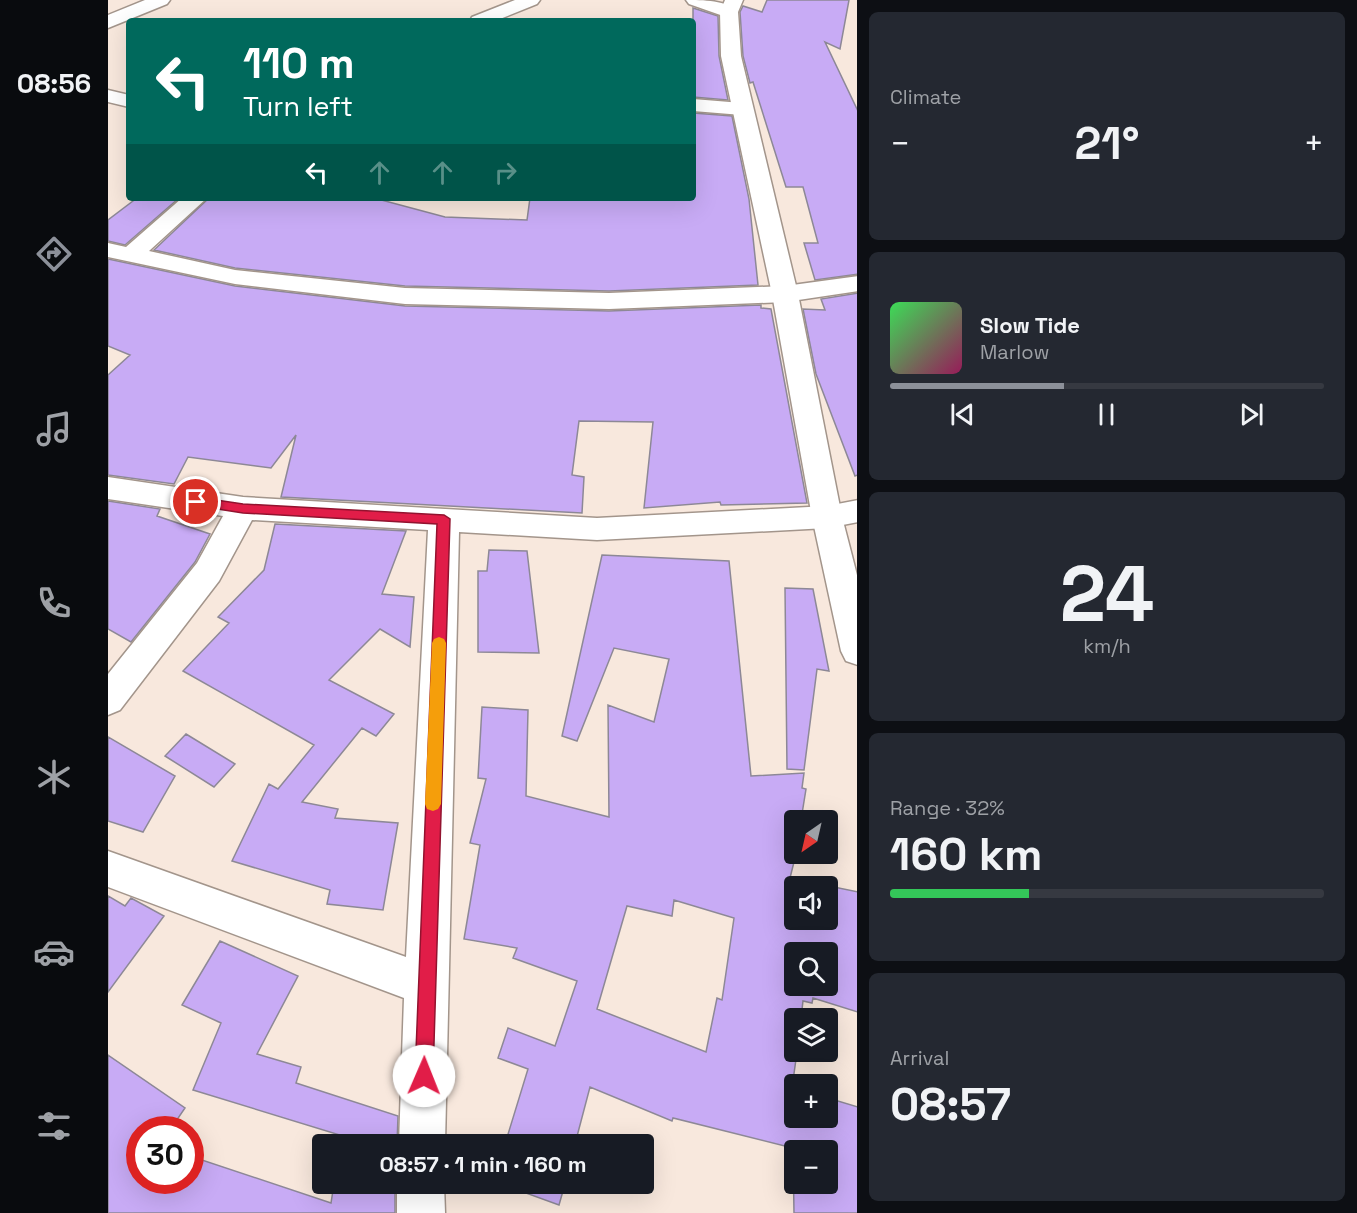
<!DOCTYPE html>
<meta charset="utf-8">
<style>
:root{--surface:#171b24;--page:#242831;--text:#f1f3f6;--muted:#9ea1a6;--line:#363941;--accent:#8c9099}
body{margin:0;font-family:"Space Grotesk",sans-serif;background:var(--page);color:var(--text);height:100vh;display:flex;flex-direction:column;font-size:22px;white-space:nowrap}
*{box-sizing:border-box;margin:0}
p{font-size:20px;color:var(--muted)}
.icon{flex:none;width:33px;height:33px;fill:none;stroke:currentColor;stroke-width:2;stroke-linecap:round;stroke-linejoin:round}
.map{position:relative;flex:1;overflow:hidden}
.side{display:flex;flex-direction:column;gap:12px;padding:12px;background:#0d0f14;width:500px}
.side>*{flex:none}
.banner{position:absolute;left:18px;top:18px;width:570px;height:183px;border-radius:6px;box-shadow:0 6px 24px #0002;background:#00695c;color:#fff;overflow:hidden}
.needle{width:39px;rotate:214deg}
.fabs{position:absolute;left:676px;top:810px;display:grid;gap:12px}
.fabs a{display:grid;place-items:center;width:54px;height:54px;border-radius:6px;background:var(--surface);box-shadow:0 6px 24px #0002;font-size:30px}
.speed{position:absolute;left:18px;top:1116px;display:flex;gap:12px;font-size:30px;font-weight:700;text-align:center}
.speed>*{display:grid;place-content:center;width:78px;height:78px;border-radius:50%;background:var(--surface);box-shadow:0 6px 24px #0002;line-height:1}
.speed .limit{border:9px solid #d22;background:#fff;color:#111}
.pin{position:absolute;display:grid;place-items:center;width:51px;height:51px;color:#fff;margin:-26px;border:3px solid #fff;border-radius:50%;box-shadow:0 2px 6px #0007}
.me{position:absolute;width:66px;margin:-33px;rotate:1deg;stroke-linejoin:round;filter:drop-shadow(0 0 4px #0008)}
.turn{display:flex;align-items:center;gap:21px;height:126px;padding:0 18px;font-size:27px}
.turn .icon{width:78px;height:78px;stroke-width:2.5}
.turn b{display:block;font-size:42px;line-height:51px}
.lanes{display:flex;align-items:center;height:57px;padding:0 18px;background:#0003;justify-content:center;gap:30px;direction:ltr}
.lanes .off{opacity:.35}
.big{font-size:45px;font-weight:700;line-height:1.1}
.side .card{flex:1;display:flex;flex-direction:column;justify-content:center;gap:9px;min-width:0;padding:0 21px;border-radius:9px;background:var(--page)}
.side .dial{align-items:center;gap:0}
.dial b{font-size:78px;line-height:1}
.song{display:flex;align-items:center;gap:18px}
.cover{width:72px;height:72px;border-radius:9px;background:linear-gradient(135deg,hsl(130 70% 55%),hsl(330 70% 35%))}
.played{height:6px;border-radius:3px;background:linear-gradient(90deg,var(--accent) 40%,var(--line) 40%)}
.keys{display:flex;justify-content:space-around;direction:ltr}
.heat{display:flex;justify-content:space-between;align-items:center;font-size:33px;direction:ltr}
.charge{height:9px;border-radius:4px;background:linear-gradient(90deg,#34c759 32%,var(--line) 0)}
.trip{position:absolute;left:204px;top:1134px;width:342px;height:60px;border-radius:6px;background:var(--surface);box-shadow:0 6px 24px #0002;font-weight:700;line-height:60px;text-align:center}
main{display:flex;flex:1;min-height:0}
.tabs{display:flex;flex-direction:column;width:108px;justify-content:space-around;align-items:center;background:#090b0e;color:var(--muted)}
.tabs .icon{width:42px;height:42px}
.tabs .selected{color:var(--accent)}
.tabs b{font-size:27px;color:var(--text)}
.map>svg:first-child{display:block}
</style>
<main>
<nav class="tabs">
<b>08:56</b>
<svg class="icon selected" aria-label="directions" viewBox="0 0 24 24"><path d="M12 3l9 9-9 9-9-9zM9 14v-3h6M13 9l2 2-2 2"/></svg>
<svg class="icon" aria-label="music" viewBox="0 0 24 24"><path d="M9 18V5l10-2v13"/><circle cx="6" cy="18" r="3"/><circle cx="16" cy="16" r="3"/></svg>
<svg class="icon" aria-label="phone" viewBox="0 0 24 24"><path d="M5 4h4l2 5-3 2q2 4 5 5l2-3 5 2v4C11 20 4 13 5 4z"/></svg>
<svg class="icon" aria-label="climate" viewBox="0 0 24 24"><path d="M12 3v18M4 7l16 10M4 17L20 7"/></svg>
<svg class="icon" aria-label="car" viewBox="0 0 24 24"><path d="M5 17H2v-5l4-1 3-4h7l3 4 3 1v5h-3M9 17h6M6 11h13"/><circle cx="7" cy="17" r="2"/><circle cx="17" cy="17" r="2"/></svg>
<svg class="icon" aria-label="filters" viewBox="0 0 24 24"><path d="M4 7h16M4 17h16"/><circle cx="9" cy="7" r="2"/><circle cx="15" cy="17" r="2"/></svg>
</nav>
<div class="map">
<svg width="750" height="1213" viewBox="0 0 750 1213">
<rect width="100%" height="100%" fill="#f8e8dd"/>
<path fill="#c8abf5" stroke="#8d8896" stroke-width="1.5" fill-rule="evenodd" d="M659 0H741L732 49 717 42 750 111V274L707 280 696 243H710L695 187H678L645 82 642 83 635 56 632 12 635 6 654 12Z
M585 8 610 16 611 56 620 100 585 97Z
M585 113 624 116 641 199 650 285 501 291 297 286 127 268 46 250 101 198H266L337 217 419 220 422 198H585Z
M29 198H71L17 245 0 241V220Z
M0 259 127 286 297 306 501 311 653 305V308L663 309 699 503 613 505 612 502 536 508 545 422 471 421 464 475 476 477 474 513 173 497 188 435 163 468 80 457 66 484 0 475V375L22 355 0 346Z
M750 293V475L747 476 708 374 695 309 717 310 713 299Z
M0 501 52 509 49 516 102 534 87 562 23 642 0 629Z
M167 524 298 531 274 594 306 597 302 647 272 629 221 680 286 714 268 736 254 728 194 802 230 809 227 818 290 823 275 910 219 904 222 890 124 861 161 784 170 789 206 745 75 671 121 623 110 617 156 570Z
M381 550 419 551 431 653 370 652V571H379Z
M494 555 621 561 643 776 696 773 694 788 698 789 693 820H687L688 854 682 878 750 892V1012L705 998 704 1003 695 1001 693 1018H687V1052H689L684 1088 687 1089V1118H720V1098L750 1107V1213H686L685 1148 565 1118 564 1121 482 1087 467 1144H397L420 1069 390 1058 400 1028 447 1046 469 981 405 958 409 948 356 939 372 845 362 843 378 779 370 778 374 707 420 710 418 796 501 817 500 705 546 722 561 659 506 648 469 741 454 736ZM687 886H720V920H687ZM566 900 626 918 614 1000 609 998 598 1052 489 1009 519 906 564 916ZM687 952H720V986H687ZM687 1150H720V1184H687Z
M677 588 705 589 721 671 709 669 696 770 679 769Z
M78 734 127 764 106 787 57 756Z
M0 737 67 776 35 832 0 821Z
M0 896 17 906 23 898 56 916 0 992Z
M112 941 190 976 149 1054 193 1067 188 1083 290 1116 289 1144H261L85 1090 113 1023 74 1005Z
M0 1055 77 1108 62 1130H32V1180H82V1156L223 1203 226 1184H287V1213H0Z
M393 1184H457L451 1205Z"/>
<g fill="none" stroke-linecap="round" stroke-linejoin="round">
<g stroke="#a3958b" stroke-width="3">
<path id="minor" d="M37 0H62L59 4 0 28V15Z
M407 0H432L429 4 387 21H362L364 17Z
M578 0C594 0 620 0 630 12L628 16 621 18 581 4Z
M0 90 21 95V107L0 102Z
M585 99 634 103 641 105 644 109 641 113 634 115 585 111Z
M74 198H99L41 251 127 270 297 288 501 293 677 286 750 276V291L677 302 501 309 297 304 127 284 0 257V243L18 247Z
M0 477 135 497 489 518 719 506 750 500V522L719 528 489 540 351 532 337 1144H291L296 998 0 887V851L298 957 320 530 144 520 111 581 12 710 0 715V674L89 563 115 516 0 499Z
M289 1184H336L337 1213H289Z"/>
</g>
<g stroke="#a3958b" stroke-width="3">
<path id="tertiary" d="M617 0H635L630 12 633 56 690 294 734 517 750 579V665L738 661 733 651 704 517 664 294 613 56 612 12Z"/>
</g>
<use href="#minor" fill="#fff" fill-rule="evenodd"/>
<use href="#tertiary" fill="#fff" fill-rule="evenodd"/>
</g>
<path fill="#e11d48" stroke="#92132f" stroke-width="1.5" d="M88 497 135 504 336 515 342 519 325 1076 322 1083 316 1085 309 1083 307 1076 329 524 135 513 84 505 82 502 84 499Z"/>
<path fill="#f59e0b" d="M331 637 336 639 338 643 333 804 330 809 325 811 319 809 317 804 324 643 326 639Z"/>
</svg>
<div class="fabs">
<a><svg class="needle" viewBox="-14 -14 28 28"><path d="M0-13l5 13h-10z" fill="#e53935"/><path d="M0 13l5-13h-10z" fill="#9ea1a6"/></svg></a>
<a><svg class="icon" aria-label="sound" viewBox="0 0 24 24"><path d="M4 9h4l5-4v14l-5-4H4zM17 9q2 3 0 6"/></svg></a>
<a><svg class="icon" aria-label="search" viewBox="0 0 24 24"><circle cx="10" cy="10" r="6"/><path d="M15 15l6 6"/></svg></a>
<a><svg class="icon" aria-label="layers" viewBox="0 0 24 24"><path d="M12 4l9 5-9 5-9-5zM3 14l9 5 9-5"/></svg></a>
<a>+</a>
<a>−</a>
</div>
<div class="speed"><div class="limit">30</div></div>
<div class="pin" style="left:88px;top:502px;background:#d93025"><svg class="icon" aria-label="arrive" viewBox="0 0 24 24"><path d="M6 21V4h12l-3 4 3 4H6"/></svg></div>
<svg class="me" style="left:316px;top:1076px" viewBox="-20 -20 40 40"><circle r="19" fill="#fff"/><path d="M0-13L10 11 0 6-10 11z" fill="#e11d48"/></svg>
<div class="trip">08:57 · 1 min · 160 m</div>
<div class="banner">
<div class="turn"><svg class="icon" aria-label="left" viewBox="0 0 24 24"><path d="M17 20v-9H6M10 6l-5 5 5 5"/></svg><div><b>110 m</b>Turn left</div></div>
<div class="lanes"><svg class="icon" aria-label="left" viewBox="0 0 24 24"><path d="M17 20v-9H6M10 6l-5 5 5 5"/></svg><svg class="icon off" aria-label="ahead" viewBox="0 0 24 24"><path d="M12 20V5M6 11l6-6 6 6"/></svg><svg class="icon off" aria-label="ahead" viewBox="0 0 24 24"><path d="M12 20V5M6 11l6-6 6 6"/></svg><svg class="icon off" aria-label="right" viewBox="0 0 24 24"><path d="M7 20v-9h11M14 6l5 5-5 5"/></svg></div>
</div>
</div>
<section class="side">
<div class="card"><p>Climate</p>
<div class="heat"><a>−</a><b class="big">21°</b><a>+</a></div>
</div>
<div class="card">
<div class="song"><i class="cover"></i><div><b>Slow Tide</b><p>Marlow</p></div></div>
<div class="played"></div>
<div class="keys"><svg class="icon" aria-label="previous" viewBox="0 0 24 24"><path d="M18 5L8 12l10 7zM5 5v14"/></svg><svg class="icon" aria-label="pause" viewBox="0 0 24 24"><path d="M8 5v14M16 5v14"/></svg><svg class="icon" aria-label="next" viewBox="0 0 24 24"><path d="M6 5l10 7-10 7zM19 5v14"/></svg></div>
</div>
<div class="card dial"><b>24</b><p>km/h</p></div>
<div class="card"><p>Range · 32%</p><b class="big">160 km</b><div class="charge"></div></div>
<div class="card"><p>Arrival</p><b class="big">08:57</b></div>
</section>
</main>
